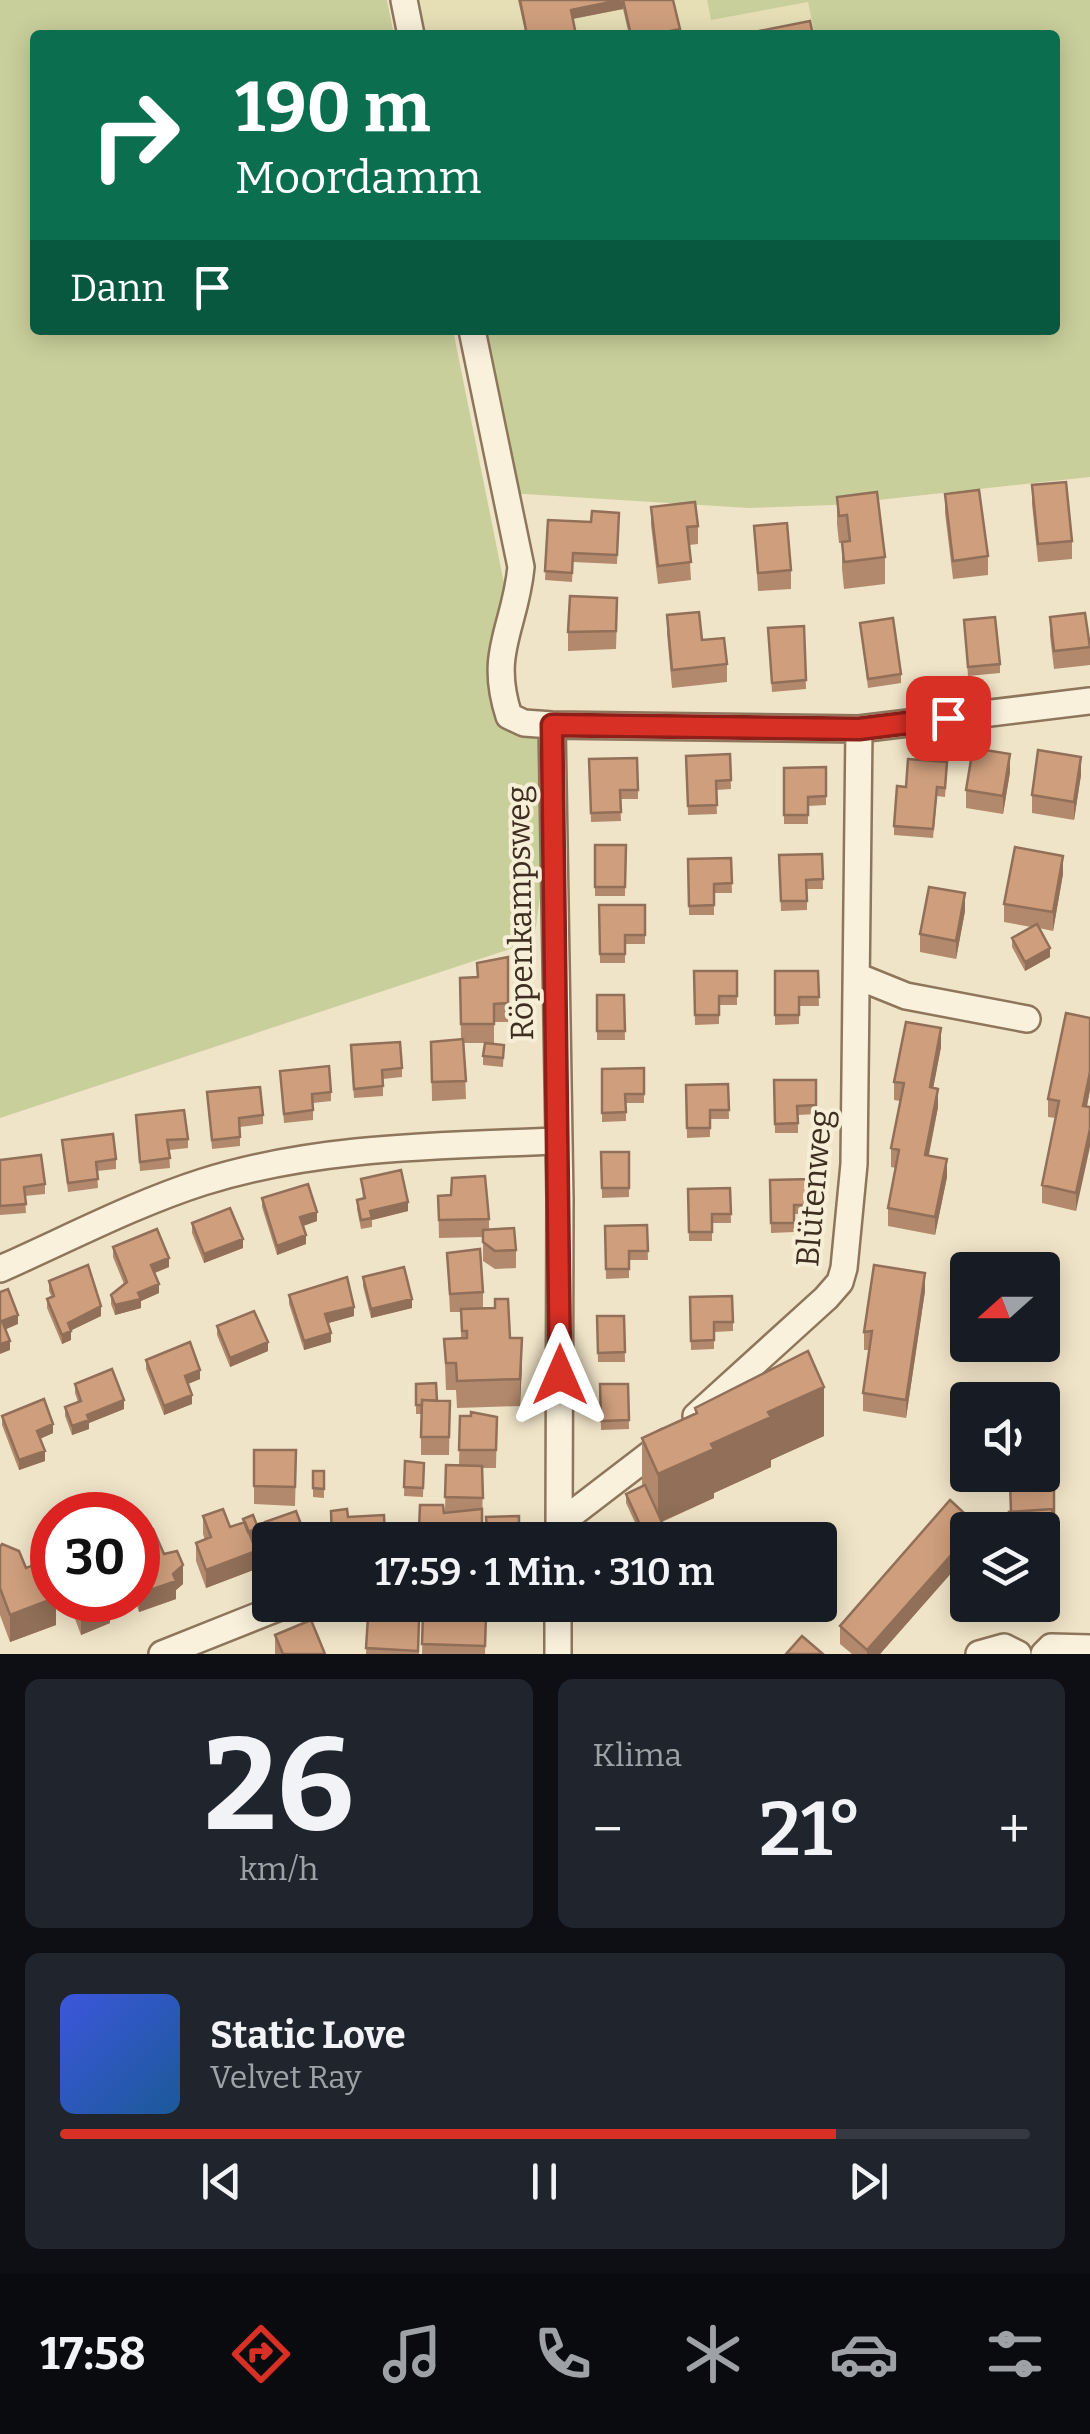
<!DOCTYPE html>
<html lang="de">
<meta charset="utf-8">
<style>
:root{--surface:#171b24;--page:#20242c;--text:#f1f3f6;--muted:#9ea1a6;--line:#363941;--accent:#d93025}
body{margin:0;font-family:Bitter,serif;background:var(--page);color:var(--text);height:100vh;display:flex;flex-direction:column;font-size:38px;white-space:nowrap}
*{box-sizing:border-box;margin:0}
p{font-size:32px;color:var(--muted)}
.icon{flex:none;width:55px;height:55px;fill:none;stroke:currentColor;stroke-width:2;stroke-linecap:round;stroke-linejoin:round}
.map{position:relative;height:1654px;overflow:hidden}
.sheet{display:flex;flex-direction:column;gap:25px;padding:25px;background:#0d0f14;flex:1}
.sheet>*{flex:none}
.hud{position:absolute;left:30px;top:30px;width:1030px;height:305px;border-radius:10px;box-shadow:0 5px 25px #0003;background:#0b6e4f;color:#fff;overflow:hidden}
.needle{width:65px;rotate:249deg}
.tools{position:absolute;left:950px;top:1252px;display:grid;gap:20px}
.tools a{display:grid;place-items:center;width:110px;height:110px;border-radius:10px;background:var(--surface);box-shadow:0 5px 25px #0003;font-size:50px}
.speed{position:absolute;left:30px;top:1492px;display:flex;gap:20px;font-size:50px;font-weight:700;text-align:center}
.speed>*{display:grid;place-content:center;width:130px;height:130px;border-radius:50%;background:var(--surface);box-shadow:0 5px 25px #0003;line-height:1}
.speed .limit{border:15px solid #d22;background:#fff;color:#111}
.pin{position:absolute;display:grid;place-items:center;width:85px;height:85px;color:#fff;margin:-42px;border-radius:20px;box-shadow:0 5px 15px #0006}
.me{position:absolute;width:110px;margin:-55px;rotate:0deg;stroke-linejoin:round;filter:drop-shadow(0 0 8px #0008)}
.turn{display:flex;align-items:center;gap:35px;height:210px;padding:0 40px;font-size:45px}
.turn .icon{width:130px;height:130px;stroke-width:2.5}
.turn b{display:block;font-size:70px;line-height:85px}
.then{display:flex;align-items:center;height:95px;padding:0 40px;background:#0003;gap:20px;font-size:38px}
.big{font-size:75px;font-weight:600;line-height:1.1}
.sheet .tile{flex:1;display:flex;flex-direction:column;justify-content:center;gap:15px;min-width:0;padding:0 35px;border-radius:15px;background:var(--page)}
.sheet .dial{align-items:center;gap:0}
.dial b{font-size:130px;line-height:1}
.song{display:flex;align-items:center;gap:30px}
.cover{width:120px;height:120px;border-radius:15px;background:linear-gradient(135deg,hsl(230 70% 55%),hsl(210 70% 35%))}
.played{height:10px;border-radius:5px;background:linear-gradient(90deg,var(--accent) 80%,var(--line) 80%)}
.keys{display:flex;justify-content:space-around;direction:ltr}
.heat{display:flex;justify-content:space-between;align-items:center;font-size:55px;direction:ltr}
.sheet .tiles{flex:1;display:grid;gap:25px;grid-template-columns:1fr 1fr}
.tile:last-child{grid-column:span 2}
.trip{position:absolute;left:252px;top:1522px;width:585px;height:100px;border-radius:10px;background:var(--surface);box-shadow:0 5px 25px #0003;font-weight:600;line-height:100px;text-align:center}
.tab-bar{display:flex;height:160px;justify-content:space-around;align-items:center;background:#090b0e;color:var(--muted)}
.tab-bar .icon{width:70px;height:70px}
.tab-bar .active{color:var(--accent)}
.tab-bar b{font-size:45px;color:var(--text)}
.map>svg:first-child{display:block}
</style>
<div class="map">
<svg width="1090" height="1654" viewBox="0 0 1090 1654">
<rect width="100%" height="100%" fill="#f0e4c8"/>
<path fill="#e6deb5" d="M420 0H707L711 20 808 1 815 35H426Z"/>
<path fill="#c9cf9b" d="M0 0H387L394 35H35V330H453L508 603 489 653 495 687 561 742 534 941 0 1118Z
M707 0H1090V477L833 505 749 508 508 493 479 330H1055V35H815L808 2 711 20Z"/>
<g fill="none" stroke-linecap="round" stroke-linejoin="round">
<g stroke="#8d765c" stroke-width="30">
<path id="minor" d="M404 0 411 35
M472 330 521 567C515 629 488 652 509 716L524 723 552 725 859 729 1090 701
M552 725 560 1199 559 1535
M859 977 906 996 1027 1019
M0 1269C66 1240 134 1204 203 1182 317 1146 438 1146 556 1141
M696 1416 826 1298 840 1282 844 1268 854 1164 859 729
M559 1524 666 1442
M162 1654 285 1605
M558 1654V1605
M979 1654 1004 1647 1018 1654
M1044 1654 1051 1647 1090 1648"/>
</g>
<use href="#minor" stroke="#faf1dc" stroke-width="25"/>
</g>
<path fill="#b2896c" d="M518 0H673L680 35H629L623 9 573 19 576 35H526Z
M1032 485 1072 541V559L1038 562 1032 504Z
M945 494 988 556V575L953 579 945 513Z
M837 497 885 557V584L844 589 842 569V543H839L837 524Z
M651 507 698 526V544L689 545 691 580 658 584 651 525Z
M619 513 617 564 573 562 572 582 545 580 548 520 591 522Z
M754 526 791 570V589L758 591Z
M667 615 702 640 727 664V682L672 688 667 633Z
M617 617 616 649 568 651V632Z
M1050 617 1090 647V665L1054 669 1050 636Z
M964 620 1000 664V673L968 676Z
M860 623 901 674V683L868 688Z
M804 626 806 689 772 692 768 628Z
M730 754 731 789 716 790 717 814 688 815 686 756Z
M589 759 638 790V799H620L621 821 591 822Z
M826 767V805L808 806V824H784V768Z
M947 771 945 797 937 796 933 838 894 835V826L906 787Z
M1010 772 1003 814 966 808V790Z
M1081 775 1074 820 1032 813V795Z
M595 845H626L625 896H595Z
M822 854 823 889H807V910L781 911 779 855Z
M731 858 732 893H714V915H689L688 859Z
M1063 874 1053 931 1039 928 1050 957 1025 971 1012 947V938L1031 927 1004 922V904Z
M599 905H645V944H625V963H600Z
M965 911 956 959 920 952V934Z
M508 957V1022H494V1043H464L466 1099 432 1101 431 1042 461 1039 460 978 477 977Z
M694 971H737V1005H719V1024L695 1025Z
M775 971H818L819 1006H799V1024L775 1025Z
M597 995H624L625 1040H597Z
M1090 1018V1090L1087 1107 1076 1211 1042 1203V1185L1056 1118 1048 1117V1099Z
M504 1045 503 1067 483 1065V1056Z
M941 1047 933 1088 938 1107 929 1155 947 1177 935 1235 888 1226V1208L896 1168 891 1167V1148L900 1101 894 1100V1082Z
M351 1055 402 1068V1077L383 1079V1096L354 1098Z
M644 1068V1103H626V1121L602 1122V1069Z
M280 1071 331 1092V1101L313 1103V1120L284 1123Z
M774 1080H816V1114L798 1115V1133H775Z
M728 1084 729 1119H710V1137L687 1138 686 1085Z
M207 1092 263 1115V1124L240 1127V1146L212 1149Z
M136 1115 188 1139V1148L169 1150 170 1168 140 1171Z
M62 1140 116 1159V1169L97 1171 98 1188 68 1192Z
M601 1152H629V1197L602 1198Z
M0 1160 45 1184V1194L25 1196 26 1213 0 1215Z
M361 1179 408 1211 372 1220V1227L361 1229 357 1209V1200L363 1199Z
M812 1179 813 1214H794V1232L771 1233 770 1180Z
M730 1188 731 1223H712V1241H689L688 1189Z
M438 1196 489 1219V1230L516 1250V1268L495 1269 483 1261V1237L439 1238Z
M262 1198 317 1221 303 1226 306 1244 277 1255 262 1207Z
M192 1223 243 1248 204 1263 192 1233Z
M647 1225 648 1260H629V1278L606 1279 605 1226Z
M113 1247 169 1267 155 1273 159 1293 141 1301V1308L115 1315 111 1304V1295L124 1284 113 1257Z
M447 1253 483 1292V1308L510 1338 522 1364 520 1406 457 1408 456 1390H446L444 1339 461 1338V1312H450Z
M363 1277 412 1308 371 1318 363 1286Z
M49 1281 101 1316 71 1330V1340L62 1344 47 1308V1299L52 1298 49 1291Z
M925 1291 906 1418 863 1411V1393L870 1350H864V1332Z
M289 1295 354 1316 328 1323 331 1342 304 1350 289 1304Z
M690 1297 733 1322V1331L714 1332V1349L691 1350Z
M597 1316H624L625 1362H598Z
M217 1326 268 1351 230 1367 217 1335Z
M146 1360 200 1379 188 1384 192 1404 164 1415 146 1369Z
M75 1384 124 1409 89 1423V1429L72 1435 65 1416V1407L78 1402 75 1393Z
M416 1384 437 1401H450L449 1455H421V1414H416Z
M600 1384H628L629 1429 601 1430Z
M695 1408 824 1436 771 1460V1467L714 1493V1498L662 1522 670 1540H643L626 1503V1494L642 1487V1438L695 1414Z
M2 1416 53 1433 40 1439 45 1461 19 1470 2 1425Z
M460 1416 497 1417 496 1468H483L482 1540H419L420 1505 445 1512 446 1465 459 1466Z
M254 1450 296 1468 295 1506 254 1504Z
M405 1461 424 1463 423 1497 404 1496Z
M313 1471H324V1498L313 1497Z
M1054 1482 1056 1614 1014 1617 1013 1605H1042V1530H1009V1512Z
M950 1500 977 1525V1530H968V1554L880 1654H852L840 1644V1626Z
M203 1516 230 1527 243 1523V1519L258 1537 251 1540 256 1569 206 1588 196 1561V1543L205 1540 203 1534Z
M519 1516V1538H487L486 1517Z
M265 1522 307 1540H270V1553L265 1540Z
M138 1534 164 1554 183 1584 176 1590V1599L139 1612 135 1600H138Z
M0 1547 26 1568 56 1600V1625L10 1642 0 1615Z
M68 1600H108L110 1623 81 1635Z
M423 1614 486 1616 485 1654H422Z
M368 1617 419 1638V1654H366Z
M275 1635 325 1654H275Z"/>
<path fill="#916f58" d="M623 0V9L571 19V10Z
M680 29V35H651Z
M1010 754V772L1003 814V796Z
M1081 757V775L1074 820V802Z
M1063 856V874L1053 931V912Z
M965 893V911L956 959V941Z
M1050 948V957L1025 971V962Z
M941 1028V1047L930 1105V1087Z
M1090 1072V1090L1083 1124V1106Z
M938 1089V1107L925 1173V1155Z
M1090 1129V1147L1076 1211V1193Z
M947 1159V1177L935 1235V1217Z
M408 1202V1211L372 1220 370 1211Z
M317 1212V1221L300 1227V1217Z
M306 1235V1244L277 1255V1246Z
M243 1239V1248L204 1263V1254Z
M169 1258V1267L151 1274V1265Z
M925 1273V1291L906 1418V1400Z
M159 1284V1293L141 1301V1308L115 1315V1305L138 1293Z
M412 1299V1308L371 1318V1309Z
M101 1306V1316L68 1332V1323Z
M354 1307V1316L325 1324V1314Z
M18 1315V1324L2 1331V1321Z
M71 1331V1340L62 1344V1335Z
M331 1333V1342L304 1350V1341Z
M522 1338V1364L520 1406V1379Z
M10 1341V1350L0 1354V1344Z
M268 1342V1351L230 1367V1358Z
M200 1370V1379L185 1385V1376Z
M824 1387V1436L771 1460V1467L714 1493V1498L658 1523V1474L768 1412Z
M192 1395V1404L164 1415V1406Z
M124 1400V1409L89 1423V1429L72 1435V1426L87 1415Z
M53 1424V1433L37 1440V1431Z
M45 1451V1461L19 1470V1460Z
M258 1528V1537L248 1542V1532Z
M968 1536V1554L880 1654H867V1650Z
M256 1551V1569L206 1588V1570Z
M183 1565V1584L176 1590V1599L139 1612V1594L173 1574Z
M52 1600H56V1625L10 1642V1615Z
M110 1605V1623L81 1635V1617Z"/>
<path fill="#cf9f7d" stroke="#916f58" stroke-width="2.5" d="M520 0H620L571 10 576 35H527Z
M623 0H673L680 29 651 35H631Z
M810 21 813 35H755L754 32Z
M1066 482 1072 541 1038 544 1032 485Z
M979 490 988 556 953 561 945 494Z
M877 492 885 557 844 562 842 542 850 541 847 515 839 516 837 497Z
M695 502 698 526 687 527 691 562 658 566 651 507Z
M592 511 619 513 617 555 573 553 572 573 545 571 548 520 591 522Z
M787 523 791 570 758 573 754 526Z
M570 596 617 598 616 631 568 632Z
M699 612 702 640 724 638 727 664 672 670 667 615Z
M1085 613 1090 647 1054 651 1050 617Z
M995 617 1000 664 968 667 964 620Z
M893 618 901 674 868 679 860 623Z
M804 626 806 680 772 683 768 628Z
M973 748 1010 754 1003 796 966 790Z
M1038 750 1081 757 1074 802 1032 795Z
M730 754 731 780 716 781 717 805 688 806 686 756Z
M637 758 638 790H620L621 812 591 813 589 759Z
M908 759 947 762 945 788 937 787 933 829 894 826 897 786 906 787Z
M826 767V796L808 797V815H784V768Z
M595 845H626L625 887H595Z
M1015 847 1063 856 1053 912 1004 904Z
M822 854 823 879 806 880 807 901H781L779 855Z
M731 858 732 883 714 884V905L689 906 688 859Z
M929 887 965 893 956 941 920 934Z
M599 905H645V935H625V954H600Z
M1037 924 1050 948 1025 962 1012 938Z
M508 957V1003L494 1004V1024H461L460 978 478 977 477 963Z
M694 971H737V996H719V1015H695Z
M775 971H818L819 997H799V1015H775Z
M597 995H624L625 1031H597Z
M1066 1013 1090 1018V1072L1083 1106 1090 1107V1129L1076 1193 1042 1185 1059 1101 1048 1099Z
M906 1022 941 1028 930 1087 938 1089 925 1155 947 1159 935 1217 888 1208 899 1150 891 1148 904 1083 894 1082Z
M463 1039 466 1081 432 1082 431 1042Z
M400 1042 402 1068 382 1070 383 1086 354 1089 351 1045Z
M485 1043 504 1045 503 1058 483 1056Z
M329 1066 331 1092 312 1094 313 1110 284 1114 280 1071Z
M644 1068V1094H625L626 1112 602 1113V1069Z
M774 1080H816V1105L797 1106 798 1123 775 1124Z
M728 1084 729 1110H710V1128H687L686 1085Z
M260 1087 263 1115 239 1118 240 1137 212 1140 207 1092Z
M184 1110 188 1139 167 1140 170 1158 140 1162 136 1115Z
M113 1134 116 1159 96 1162 98 1179 68 1183 62 1140Z
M601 1152H629V1188H602Z
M41 1155 45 1184 24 1187 26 1204 0 1206V1160Z
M401 1170 408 1202 370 1211 372 1218 361 1220 357 1200 365 1198 361 1179Z
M485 1176 489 1219 439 1220 438 1196 451 1195 452 1178Z
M812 1179 813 1205H794V1223H771L770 1180Z
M308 1184 317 1212 300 1217 306 1235 277 1246 262 1198Z
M730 1188 731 1214H712V1232H689L688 1189Z
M230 1208 243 1239 204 1254 192 1223Z
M647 1225 648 1251H629V1269H606L605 1226Z
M514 1228 516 1250 495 1251 483 1242V1230Z
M157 1229 169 1258 151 1265 159 1284 138 1293 141 1299 115 1305 111 1295 127 1282 113 1247Z
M480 1249 483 1292 450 1294 447 1253Z
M88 1265 101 1306 68 1323 71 1331 62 1335 47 1299 54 1296 49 1281Z
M874 1265 925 1273 906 1400 863 1393 872 1331 864 1332Z
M404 1267 412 1299 371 1309 363 1277Z
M347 1277 354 1307 325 1314 331 1333 304 1341 289 1295Z
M8 1289 18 1315 2 1321 10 1341 0 1344V1292Z
M732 1296 733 1322H714V1340L691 1341 690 1297Z
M495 1299H508L510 1338H522L520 1379 457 1381 456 1363H446L444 1339 467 1338V1331H462L461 1309 495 1308Z
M254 1311 268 1342 230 1358 217 1326Z
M597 1316H624L625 1352 598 1353Z
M190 1342 200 1370 185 1376 192 1395 164 1406 146 1360Z
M808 1351 824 1387 768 1412 771 1417 711 1444 714 1449 658 1474 642 1438 697 1413 695 1408Z
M112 1369 124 1400 87 1415 89 1420 72 1426 65 1407 81 1401 75 1384Z
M436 1383 437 1401 422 1400V1405H416V1384Z
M600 1384H628L629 1420 601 1421Z
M44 1399 53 1424 37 1431 45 1451 19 1460 2 1416Z
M422 1400 450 1401 449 1437H421Z
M471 1412 497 1417 496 1450H459L460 1416H471Z
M254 1450H296L295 1487 254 1486Z
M405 1461 424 1463 423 1488 404 1487Z
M446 1465 482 1466 483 1498 445 1497Z
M313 1471H324V1489L313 1488Z
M1054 1482V1519H1053L1052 1509 1011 1512 1010 1483Z
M645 1485 670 1540H647L626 1494Z
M950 1500 977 1525 972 1530H968V1536L867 1650 840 1626Z
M420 1505H443L444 1513 482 1509V1540H427V1529H419Z
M223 1509 230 1527 245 1522 256 1551 206 1570 196 1543 211 1537 203 1516Z
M347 1509 348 1517 384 1515 385 1540H332L331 1511Z
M1052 1509 1056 1564 1042 1566V1530H1011L1009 1512Z
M296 1511 307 1540H272L265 1522Z
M253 1515 258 1528 248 1532 243 1519Z
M519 1516V1528L487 1529 486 1517Z
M153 1529 164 1554 177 1551 183 1565 173 1574 176 1581 139 1594 138 1589V1560L144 1557 138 1540V1534Z
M2 1544 19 1551 26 1568 42 1562 52 1588V1599L10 1615 0 1588V1547Z
M74 1600H108L110 1605 81 1617Z
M423 1614 486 1616 485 1646 422 1644Z
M368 1617 419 1620 418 1651 366 1648Z
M311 1620 325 1654H283L275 1635Z
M802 1636 823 1654H786Z"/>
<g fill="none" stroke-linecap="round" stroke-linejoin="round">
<g stroke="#8d1f18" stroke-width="25">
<path id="route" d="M560 1375 552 725 859 729 948 718"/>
</g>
<use href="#route" stroke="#d93025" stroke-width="18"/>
</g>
<g text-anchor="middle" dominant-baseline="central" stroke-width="8" stroke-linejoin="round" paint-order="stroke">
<g font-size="32" fill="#3d2e20" stroke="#f7eed8">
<text transform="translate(520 913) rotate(-91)">Röpenkampsweg</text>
<text transform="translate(814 1188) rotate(-85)">Blütenweg</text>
</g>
</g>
</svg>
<div class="tools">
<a><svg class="needle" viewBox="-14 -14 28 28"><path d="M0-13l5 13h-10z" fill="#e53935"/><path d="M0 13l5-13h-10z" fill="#9ea1a6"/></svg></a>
<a><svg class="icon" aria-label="sound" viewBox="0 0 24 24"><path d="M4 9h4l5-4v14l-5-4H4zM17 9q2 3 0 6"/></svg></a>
<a><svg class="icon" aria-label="layers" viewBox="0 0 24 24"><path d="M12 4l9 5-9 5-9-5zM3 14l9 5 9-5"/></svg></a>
</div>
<div class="speed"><div class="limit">30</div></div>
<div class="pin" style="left:948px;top:718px;background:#d93025"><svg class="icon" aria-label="arrive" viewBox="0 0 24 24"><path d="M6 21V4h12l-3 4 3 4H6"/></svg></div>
<svg class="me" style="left:560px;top:1375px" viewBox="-20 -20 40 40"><path d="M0-17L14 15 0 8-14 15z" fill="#d93025" stroke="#fff" stroke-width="4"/></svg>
<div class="trip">17:59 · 1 Min. · 310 m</div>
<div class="hud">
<div class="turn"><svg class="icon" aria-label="right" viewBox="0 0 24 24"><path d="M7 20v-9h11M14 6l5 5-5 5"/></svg><div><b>190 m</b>Moordamm</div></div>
<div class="then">Dann<svg class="icon" aria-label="arrive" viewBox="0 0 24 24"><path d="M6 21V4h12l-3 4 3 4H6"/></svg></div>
</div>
</div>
<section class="sheet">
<div class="tiles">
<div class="tile dial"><b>26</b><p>km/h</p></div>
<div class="tile"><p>Klima</p>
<div class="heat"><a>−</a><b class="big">21°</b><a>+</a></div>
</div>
<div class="tile">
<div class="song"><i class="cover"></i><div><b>Static Love</b><p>Velvet Ray</p></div></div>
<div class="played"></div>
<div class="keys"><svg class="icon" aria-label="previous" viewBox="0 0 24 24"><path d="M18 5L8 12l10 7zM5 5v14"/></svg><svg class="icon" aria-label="pause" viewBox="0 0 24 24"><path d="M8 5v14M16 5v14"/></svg><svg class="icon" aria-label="next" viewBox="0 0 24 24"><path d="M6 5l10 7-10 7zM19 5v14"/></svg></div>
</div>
</div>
</section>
<nav class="tab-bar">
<b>17:58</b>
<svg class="icon active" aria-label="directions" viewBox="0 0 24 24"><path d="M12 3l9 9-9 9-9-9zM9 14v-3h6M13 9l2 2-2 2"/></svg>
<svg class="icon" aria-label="music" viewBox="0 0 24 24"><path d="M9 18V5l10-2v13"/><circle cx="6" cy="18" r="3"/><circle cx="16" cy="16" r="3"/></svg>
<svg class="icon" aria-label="phone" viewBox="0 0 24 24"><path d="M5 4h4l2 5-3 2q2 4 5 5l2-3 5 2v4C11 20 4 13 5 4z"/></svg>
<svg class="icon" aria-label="climate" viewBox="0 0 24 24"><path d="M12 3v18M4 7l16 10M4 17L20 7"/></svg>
<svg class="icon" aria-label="car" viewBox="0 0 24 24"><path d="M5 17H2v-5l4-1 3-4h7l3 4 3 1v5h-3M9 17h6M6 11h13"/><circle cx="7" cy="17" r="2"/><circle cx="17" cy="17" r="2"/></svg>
<svg class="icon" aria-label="filters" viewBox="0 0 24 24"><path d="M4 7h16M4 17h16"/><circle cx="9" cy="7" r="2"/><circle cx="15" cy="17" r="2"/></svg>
</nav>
